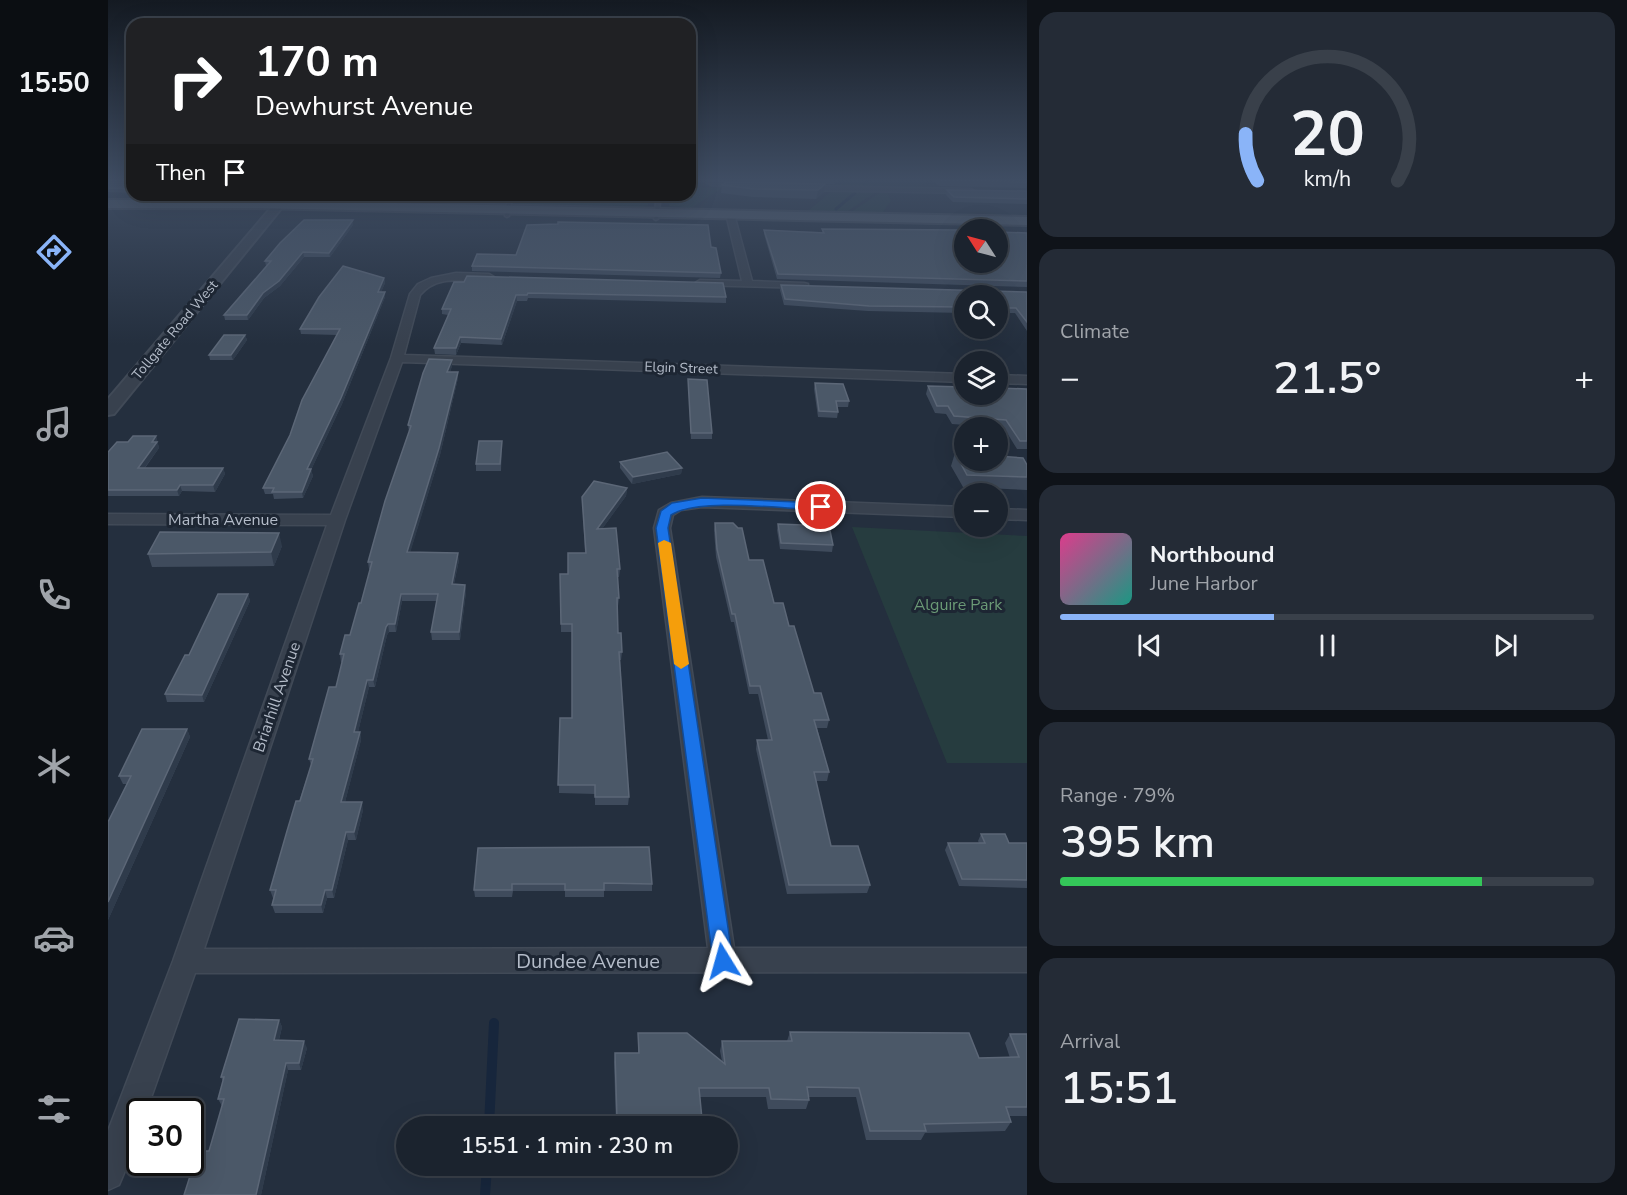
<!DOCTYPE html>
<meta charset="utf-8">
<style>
:root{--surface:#1b232e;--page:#242b36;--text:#f1f3f6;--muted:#a0a4aa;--line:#39404a;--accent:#8ab4f8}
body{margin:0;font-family:"Nunito Sans",sans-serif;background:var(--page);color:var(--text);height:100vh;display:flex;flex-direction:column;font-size:22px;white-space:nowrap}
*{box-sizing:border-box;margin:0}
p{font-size:20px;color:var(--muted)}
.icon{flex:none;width:33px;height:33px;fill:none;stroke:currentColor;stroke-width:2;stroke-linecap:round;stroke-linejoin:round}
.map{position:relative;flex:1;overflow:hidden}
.panel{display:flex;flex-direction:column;gap:12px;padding:12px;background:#0f1319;width:600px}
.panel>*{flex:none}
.banner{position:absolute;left:18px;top:18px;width:570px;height:183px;border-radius:18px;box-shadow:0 6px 24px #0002,0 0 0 2px var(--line);background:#202124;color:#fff;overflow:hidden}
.needle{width:39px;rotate:306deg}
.controls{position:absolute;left:846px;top:219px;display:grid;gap:12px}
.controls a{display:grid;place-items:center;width:54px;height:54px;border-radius:50%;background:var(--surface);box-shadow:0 6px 24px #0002,0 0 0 2px var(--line);font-size:30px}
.speed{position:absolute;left:18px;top:1098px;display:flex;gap:12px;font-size:30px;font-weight:700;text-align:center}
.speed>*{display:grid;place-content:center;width:78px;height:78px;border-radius:50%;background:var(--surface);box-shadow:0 6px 24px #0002,0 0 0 2px var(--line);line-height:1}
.speed .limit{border:3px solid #111;border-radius:9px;background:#fff;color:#111}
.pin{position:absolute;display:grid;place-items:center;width:51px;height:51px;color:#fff;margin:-26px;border:3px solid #fff;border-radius:50%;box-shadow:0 2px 6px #0007}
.me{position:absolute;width:66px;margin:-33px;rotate:352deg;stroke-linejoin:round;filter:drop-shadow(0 0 4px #0008)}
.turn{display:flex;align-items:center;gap:21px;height:126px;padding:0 30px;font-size:27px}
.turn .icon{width:78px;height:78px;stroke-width:2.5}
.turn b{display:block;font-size:42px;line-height:51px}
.then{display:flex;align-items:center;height:57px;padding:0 30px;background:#0003;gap:12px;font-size:22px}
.big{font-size:45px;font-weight:600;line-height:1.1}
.panel .tile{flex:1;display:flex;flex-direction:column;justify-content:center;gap:9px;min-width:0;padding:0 21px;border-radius:18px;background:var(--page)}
.panel .dial{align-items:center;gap:0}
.dial svg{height:156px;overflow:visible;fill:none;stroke:var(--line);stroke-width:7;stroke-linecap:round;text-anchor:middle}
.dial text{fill:var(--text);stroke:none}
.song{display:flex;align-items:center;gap:18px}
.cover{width:72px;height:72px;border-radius:9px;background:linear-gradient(135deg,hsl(330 70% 55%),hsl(170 70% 35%))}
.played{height:6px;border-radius:3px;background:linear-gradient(90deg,var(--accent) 40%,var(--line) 40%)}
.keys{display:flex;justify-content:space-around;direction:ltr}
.heat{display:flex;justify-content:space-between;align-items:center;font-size:33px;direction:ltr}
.charge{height:9px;border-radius:4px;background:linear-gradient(90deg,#34c759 79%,var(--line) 0)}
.trip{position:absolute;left:288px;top:1116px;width:342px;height:60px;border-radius:30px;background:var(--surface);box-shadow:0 6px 24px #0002,0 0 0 2px var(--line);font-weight:600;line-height:60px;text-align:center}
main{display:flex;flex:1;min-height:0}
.tabs{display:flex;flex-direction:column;width:108px;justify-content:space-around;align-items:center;background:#0b0e12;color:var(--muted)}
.tabs .icon{width:42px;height:42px}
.tabs .on{color:var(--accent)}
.tabs b{font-size:27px;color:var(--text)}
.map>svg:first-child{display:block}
</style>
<main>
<nav class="tabs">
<b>15:50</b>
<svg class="icon on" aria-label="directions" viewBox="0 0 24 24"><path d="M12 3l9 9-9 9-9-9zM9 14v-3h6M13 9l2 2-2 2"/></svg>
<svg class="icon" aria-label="music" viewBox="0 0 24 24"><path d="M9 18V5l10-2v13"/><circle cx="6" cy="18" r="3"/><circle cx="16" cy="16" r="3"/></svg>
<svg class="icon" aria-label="phone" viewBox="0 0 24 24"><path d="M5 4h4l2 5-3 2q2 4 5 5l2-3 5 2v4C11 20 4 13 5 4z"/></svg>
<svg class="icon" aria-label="climate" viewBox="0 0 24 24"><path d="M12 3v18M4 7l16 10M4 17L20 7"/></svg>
<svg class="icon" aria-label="car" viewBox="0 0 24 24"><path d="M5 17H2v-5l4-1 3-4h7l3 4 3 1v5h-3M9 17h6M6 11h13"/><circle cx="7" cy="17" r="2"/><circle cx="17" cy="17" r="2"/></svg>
<svg class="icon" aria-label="filters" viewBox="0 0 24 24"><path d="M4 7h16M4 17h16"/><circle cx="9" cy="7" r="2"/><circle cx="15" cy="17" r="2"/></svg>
</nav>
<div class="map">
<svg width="919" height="1195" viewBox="0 0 919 1195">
<rect width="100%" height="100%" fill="#242f3e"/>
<path fill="#263c3f" d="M589 178H632L624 184C612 179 596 176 586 184L595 188H614L583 208 561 206 560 195H582V179Z
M740 178H821L819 183 805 188 730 186Z
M725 190 769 191 740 211H700Z
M774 191H779L783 201 774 213H742Z
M196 195 359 201 363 195H389L391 198 383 203 371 205 208 201 193 199Z
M406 195H540V205L531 209 417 206 409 203Z
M744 527 919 536V763H839Z"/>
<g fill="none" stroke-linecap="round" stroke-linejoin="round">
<path stroke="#17263c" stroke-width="3" d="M756 184 761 178
M728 209 747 193"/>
<path stroke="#17263c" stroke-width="10" d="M381 1126 386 1023
M377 1195 379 1166"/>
<g stroke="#414a57" stroke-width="3">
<path id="service" d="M396 195H401L404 198 401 216 399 217 397 216 400 198Z
M549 195H553L550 219 548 220 546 219Z"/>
</g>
<g stroke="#414a57" stroke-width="3">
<path id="minor" d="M600 181 638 184 642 186 638 188 603 185 599 183Z
M693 186 863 189 867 191 863 193 690 190 689 188Z
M622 211 626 214 644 281 696 283 700 284V288L588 285 587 283 592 280 634 281 618 214Z
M348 273 381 274 386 277C369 289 335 268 312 295L296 355 856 374V382L294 362 237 520 96 949 600 948 546 528 551 510 563 503 594 497 856 507V517L594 507 573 510 565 515 562 528 626 948H919V972L87 973 38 1112H32C32 1138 21 1161 11 1185L0 1190V1131L65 961 219 525 0 524V514L223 515 283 358 302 294 310 284 323 278Z
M890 375 919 376V384L890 383Z
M890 509 919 510V520L890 519Z"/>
</g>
<g stroke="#414a57" stroke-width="4">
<path id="tertiary" d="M174 195H184L6 414 0 415V399Z"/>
</g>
<g stroke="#414a57" stroke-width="4">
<path id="primary" d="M0 200H149L919 217V225L149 208H0Z"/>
</g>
<use href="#service" fill="#38414e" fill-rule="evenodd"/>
<use href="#minor" fill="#38414e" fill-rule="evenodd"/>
<use href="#tertiary" fill="#38414e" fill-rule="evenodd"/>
<use href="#primary" fill="#56606e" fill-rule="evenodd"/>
</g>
<path fill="#3f4b5c" d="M24 178V193L0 192V179Z
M629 178H730V181L726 184 629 182Z
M826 178H916L919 181V185L918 188 831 186 825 180Z
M717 184 716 192 708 199 645 197 613 193 614 185Z
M839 190 919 191V204L845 202 838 195Z
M245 225 222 257H196L172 286 156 298 140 320H117L116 315 158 266 157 261Z
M714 229 919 233V287L669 279 656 234V230L714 232Z
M603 247 613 273 612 278 364 271V266L408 255Z
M276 278 277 283 273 292H277V297L234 404 203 470 205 476 195 498 166 499 165 494H157L155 488 182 435 229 335 193 334 192 329Z
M346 282 618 297V303L420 298 419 301H409L394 345 353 343 348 355 327 354 326 348 340 315 334 314V309Z
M673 285 919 292V331L907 313H890V296H856V313L760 311 676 305 672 290Z
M137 335 139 340 125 360H102L101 355Z
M344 360V366L342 372H350V378L332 455 302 552 351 560 346 584 357 585 358 592 352 640H324L323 632 329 601H294L288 632H281L279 635 267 687H261L250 732H252L253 740 237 802 255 810 248 840H240L226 898H219L215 913H167L164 905 166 898H165L162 890 203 765 201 759 228 687 234 662H233L232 654 242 635 253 603 262 569H261L260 562 301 432 300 425Z
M580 379 604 433V439H583Z
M707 383 741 401 740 407H729L730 412 729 418 710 417 706 389Z
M820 386 919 389V449H909L896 428 844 424 838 414 827 413 818 394Z
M48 436 51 448 37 468H115L117 474 107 492 74 491 71 496H0V452Z
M394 441 393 471H368V464Z
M847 453 919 465V490L855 487 843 466Z
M512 462 574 468 573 474 524 484 512 468Z
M519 488 518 496 494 529 512 569 511 577H509L511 598 510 606H509L510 633 514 652 513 660H512L521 797 520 805H487V794L451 793 452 718H464V632H453L452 574H460L477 553 474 497Z
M607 523 641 560 666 603 681 626 706 693 721 720 719 728H709L721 772 719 781H708L723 846 762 885 759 893 679 894 648 749 649 740H660L650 694H641L626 622H623L608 557 606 530Z
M670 524 725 545 724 552 672 549 669 530Z
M174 546 166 566 44 567 40 554Z
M140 594 142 601 96 702H59L57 694 81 655Z
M79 729 82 737 0 920V822L19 784H15L11 776Z
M873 834 901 843H919V888L851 886 837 850 840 843H871L870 841Z
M370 848 544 884V891H496V897H457V891H405L404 897H367L366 890Z
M171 1020 174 1027 171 1040 199 1048 193 1070H180L153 1195H76L101 1151 114 1106 110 1099 115 1082 113 1077Z
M682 1032 871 1058H902L897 1043 902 1034H919V1116H901L903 1122 897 1131 817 1133 813 1140H758L748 1097H701V1100L698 1109H660L658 1097H592L594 1119 592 1126H508L506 1062 507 1053H530V1033L614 1061 612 1051 614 1041H679Z"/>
<path fill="#2f3b4b" d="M727 178H730V181L726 184Z
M717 184 716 192 708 199 710 190Z
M245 220V225L222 257 221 253Z
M195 252 196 257 172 286 156 298 140 320 139 315 155 293Z
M276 278 277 283 271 297 270 292Z
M277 292V297L234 404 203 470 205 476 195 498 194 492 199 469Z
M408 295 409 301 394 345 393 339Z
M137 335 139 340 125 360 123 355Z
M352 337 353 343 348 355V348Z
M344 360V366L340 378 339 372Z
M350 372V378L332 455 300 560 299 552Z
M48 436 51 448 32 474 30 468Z
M115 468 117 474 107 492 105 485Z
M574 468 573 474 524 484 525 477Z
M72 485 74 491 71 496 69 490Z
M519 488 518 496 489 536V529Z
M171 533 174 546 166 566 163 552Z
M350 553 351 560 344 592V584Z
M357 585 358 592 352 640 351 632Z
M140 594 142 601 96 702 94 695Z
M293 594 294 601 288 632 287 624Z
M280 624 281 632 279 635 267 687 265 680 278 627Z
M259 680 261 687 248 740 246 732Z
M79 729 82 737 0 920V902Z
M252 732 253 740 235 810 233 802Z
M254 802 255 810 248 840 246 832Z
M238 832 240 840 226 898 224 890Z
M217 890 219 898 215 913 213 905Z
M171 1020 174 1027 169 1047 166 1040Z
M196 1041 199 1048 193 1070 191 1063Z
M178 1063 180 1070 153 1195H148Z"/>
<path fill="#4b5868" stroke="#5c6777" stroke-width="1.5" d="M8 178H24V189L0 188V179Z
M830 178H916L919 182 832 180Z
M619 182 717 184 710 190 646 189 614 185Z
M839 190 919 191V199L846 197Z
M196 220H245L221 253 195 252 171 281 155 293 139 315H116L163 261H157L172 243Z
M450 222 600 225 603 247 608 248 613 273 364 266 369 254 408 255 419 225 450 224Z
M714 229 856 230V262H890V232L919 233V281L670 274 656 230 716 233Z
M235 266 276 278 270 292H277L233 398 199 469H203L194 492H164L166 488H155L182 435 194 400 232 329H192L211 297Z
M359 276 615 283 618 297 420 293 419 295H408L393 339 352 337 348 348H326L343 309H334L346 282H356Z
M673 285 919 292V322L908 308H890V296H856V307L761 306 677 299Z
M116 335H137L123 355H101Z
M321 359 344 360 339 372H350L331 448 299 552 350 553 344 584 357 585 351 632H323L330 594H293L287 624H280L278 627 265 680H259L246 732H252L233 802H254L246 832H238L224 890H217L213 905H164L168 890H162L179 831 188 801H192L205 759H201L221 687H228L236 654H232L237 635H242L251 603H253L264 562H260L277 501 303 426 300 425 315 373Z
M580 379 599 380 604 433H583Z
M707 383 735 384 741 401H728L730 412 711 411Z
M820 386 856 387V394H890V388L919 389V441H912L898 420 846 416 840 406H829Z
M25 436H48L44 442H49L30 468H115L105 485H72L69 490H0V452L9 442H20Z
M371 441H394L392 464H368Z
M559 452 574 468 525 477 512 462Z
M847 453 856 454V460H890V456L915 458 919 465V477L859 475Z
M486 481 519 488 489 529 508 528 512 569H509L511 598H509L510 633H513L514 652H511L521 797H487V785H450L452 718H464V624H453L452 574H460V553H478L474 497Z
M607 523H625L630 528H634L641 560H655L666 603H675L681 626H686L706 693H713L721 720H706L721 772H706L723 846H750L762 885H681L649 740H664L652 686H642L627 614H624L609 549Z
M670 524 721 526 725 545 673 543Z
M52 532 171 533 163 552 40 554Z
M110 594H140L94 695 57 694 77 655H81Z
M34 729H79L0 902V822L23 776H11Z
M873 834H897L901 843H919V880L854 879 840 843H877Z
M541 847 544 884 496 883V890H457V884H404V890H366L370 848Z
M131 1019 171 1020 166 1040 196 1041 191 1063H178L148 1195H76L90 1151H101L116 1099H110L116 1077H113Z
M682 1032 861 1033 871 1058 911 1057 902 1034H919V1107H898L903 1122 816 1124 818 1131H762L751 1088 699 1087 701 1100 663 1099 661 1088H591L594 1119H509L507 1053H531L530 1033H579L617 1064 614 1041H684Z"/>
<linearGradient id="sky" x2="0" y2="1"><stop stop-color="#141a22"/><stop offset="0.52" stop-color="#3f4d63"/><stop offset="1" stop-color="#3f4d63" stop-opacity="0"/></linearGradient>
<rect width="919" height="345" fill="url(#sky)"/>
<path fill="#1a73e8" stroke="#114b97" stroke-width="1.5" d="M594 498 713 503 719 507 713 510C677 509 591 497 563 515L560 528 625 961 622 968 615 971 608 968 605 961 548 528 553 511 564 503Z"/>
<path fill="#f59e0b" d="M556 540 563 543 581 664 573 669 566 664 550 543Z"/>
<g text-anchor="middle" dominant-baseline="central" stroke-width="6" stroke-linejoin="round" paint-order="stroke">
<g font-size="14" fill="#b4bcc9" stroke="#1d2633">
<text transform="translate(67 330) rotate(-50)">Tollgate Road West</text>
<text transform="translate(573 368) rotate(2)">Elgin Street</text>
</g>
<g font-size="16" fill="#b4bcc9" stroke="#1d2633">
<text x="115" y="520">Martha Avenue</text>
<text transform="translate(169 697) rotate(-71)">Briarhill Avenue</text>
</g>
<g font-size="16" fill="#6b9a76" stroke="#1d2633">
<text x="850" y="605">Alguire Park</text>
</g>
<g font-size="20" fill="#b4bcc9" stroke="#1d2633">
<text x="480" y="961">Dundee Avenue</text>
</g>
</g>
</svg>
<div class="controls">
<a><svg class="needle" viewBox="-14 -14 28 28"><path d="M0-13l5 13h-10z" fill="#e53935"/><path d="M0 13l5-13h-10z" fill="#a0a4aa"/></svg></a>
<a><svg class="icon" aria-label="search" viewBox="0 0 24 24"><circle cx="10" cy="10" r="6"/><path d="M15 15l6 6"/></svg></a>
<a><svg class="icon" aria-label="layers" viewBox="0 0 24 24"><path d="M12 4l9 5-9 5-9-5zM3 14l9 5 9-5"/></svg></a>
<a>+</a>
<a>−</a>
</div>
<div class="speed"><div class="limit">30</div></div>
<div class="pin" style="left:713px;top:507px;background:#d93025"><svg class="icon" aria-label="arrive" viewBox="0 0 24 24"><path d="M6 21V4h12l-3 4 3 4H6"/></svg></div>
<svg class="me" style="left:615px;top:961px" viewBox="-20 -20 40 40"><path d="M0-17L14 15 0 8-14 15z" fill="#1a73e8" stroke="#fff" stroke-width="4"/></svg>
<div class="trip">15:51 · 1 min · 230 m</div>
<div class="banner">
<div class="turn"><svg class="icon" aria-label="right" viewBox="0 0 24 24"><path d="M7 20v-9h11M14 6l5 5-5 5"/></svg><div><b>170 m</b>Dewhurst Avenue</div></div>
<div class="then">Then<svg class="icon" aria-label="arrive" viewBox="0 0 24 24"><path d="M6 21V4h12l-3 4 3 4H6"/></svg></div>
</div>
</div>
<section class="panel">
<div class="tile dial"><svg viewBox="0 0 100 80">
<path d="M14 69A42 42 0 1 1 86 69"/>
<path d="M14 69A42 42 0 0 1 8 45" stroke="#8ab4f8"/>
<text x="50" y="56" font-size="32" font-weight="700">20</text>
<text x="50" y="72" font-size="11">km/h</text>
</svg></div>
<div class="tile"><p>Climate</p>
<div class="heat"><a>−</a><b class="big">21.5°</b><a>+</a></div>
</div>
<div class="tile">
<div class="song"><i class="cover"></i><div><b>Northbound</b><p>June Harbor</p></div></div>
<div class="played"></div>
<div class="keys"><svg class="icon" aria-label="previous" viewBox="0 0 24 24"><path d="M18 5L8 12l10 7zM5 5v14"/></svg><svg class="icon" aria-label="pause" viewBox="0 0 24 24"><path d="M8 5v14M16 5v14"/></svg><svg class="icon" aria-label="next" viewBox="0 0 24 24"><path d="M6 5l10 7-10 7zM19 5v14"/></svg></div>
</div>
<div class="tile"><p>Range · 79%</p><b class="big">395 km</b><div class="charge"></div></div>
<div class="tile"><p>Arrival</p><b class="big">15:51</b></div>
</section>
</main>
